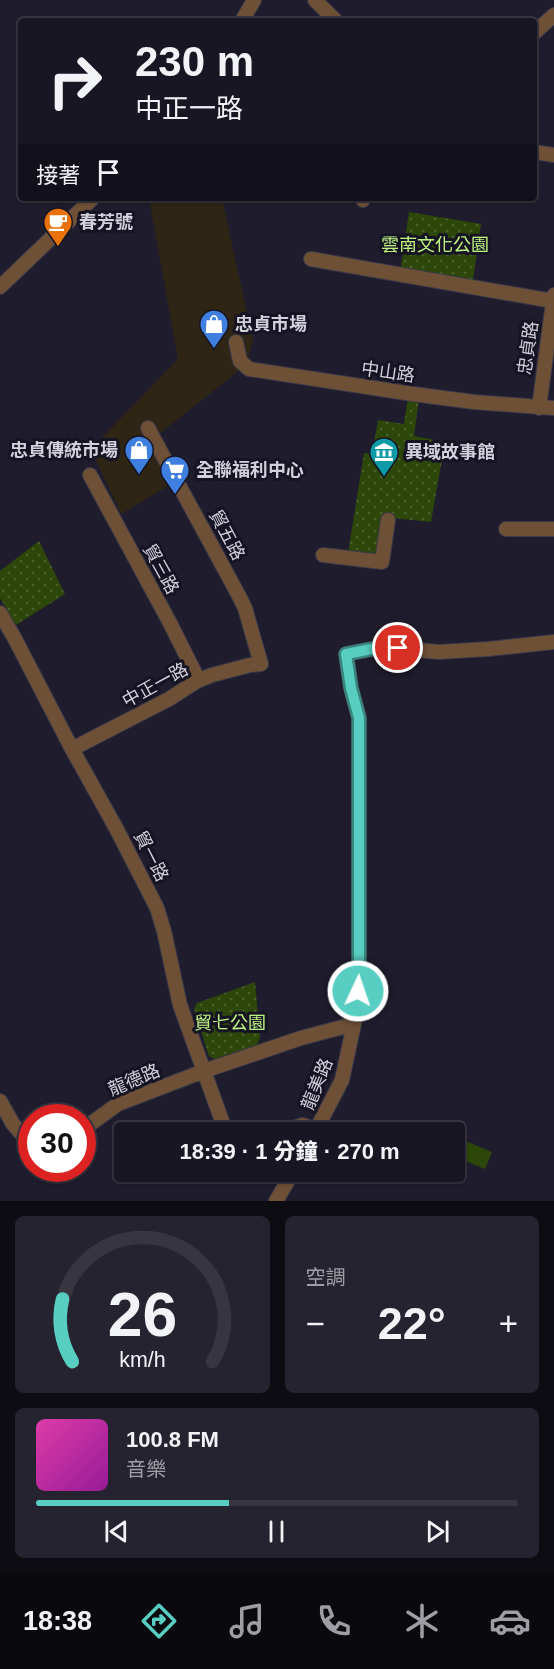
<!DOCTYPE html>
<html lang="zh-TW">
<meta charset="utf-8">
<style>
:root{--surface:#171622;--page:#24232f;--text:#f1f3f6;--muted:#9e9fa5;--line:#363540;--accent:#57cec1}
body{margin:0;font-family:Arial,"Noto Sans TC",sans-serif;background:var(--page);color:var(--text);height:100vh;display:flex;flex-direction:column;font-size:22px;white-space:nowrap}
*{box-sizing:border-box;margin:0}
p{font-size:20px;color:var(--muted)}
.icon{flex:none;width:33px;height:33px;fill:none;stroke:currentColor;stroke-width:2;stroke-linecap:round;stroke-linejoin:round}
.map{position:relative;height:1201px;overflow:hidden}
.drawer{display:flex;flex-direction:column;gap:15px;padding:15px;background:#0d0c13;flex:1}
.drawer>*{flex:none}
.top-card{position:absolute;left:18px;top:18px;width:519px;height:183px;border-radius:6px;box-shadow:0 2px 4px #0004,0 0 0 2px var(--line);background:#171622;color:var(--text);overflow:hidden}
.speed{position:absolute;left:18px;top:1104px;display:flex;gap:12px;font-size:30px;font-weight:700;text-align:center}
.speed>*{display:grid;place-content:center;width:78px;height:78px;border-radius:50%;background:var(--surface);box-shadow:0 2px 4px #0004,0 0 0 2px var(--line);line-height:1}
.speed .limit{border:9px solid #d22;background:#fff;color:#111}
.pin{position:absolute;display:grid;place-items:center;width:51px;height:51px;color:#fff;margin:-26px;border:3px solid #fff;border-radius:50%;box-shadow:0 2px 6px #0007}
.me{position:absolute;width:66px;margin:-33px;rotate:3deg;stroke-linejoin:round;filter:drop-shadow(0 0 4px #0008)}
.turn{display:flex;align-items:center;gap:21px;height:126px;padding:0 18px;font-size:27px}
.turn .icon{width:78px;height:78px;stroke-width:2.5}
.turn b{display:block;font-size:42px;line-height:51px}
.then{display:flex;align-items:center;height:57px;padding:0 18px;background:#0003;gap:12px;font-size:22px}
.big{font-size:45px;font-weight:800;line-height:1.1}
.drawer .widget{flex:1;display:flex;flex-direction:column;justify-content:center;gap:9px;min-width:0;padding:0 21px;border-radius:9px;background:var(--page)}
.drawer .dial{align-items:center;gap:0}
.dial svg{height:156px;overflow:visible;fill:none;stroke:var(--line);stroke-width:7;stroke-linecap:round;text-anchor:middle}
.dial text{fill:var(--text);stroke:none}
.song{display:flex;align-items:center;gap:18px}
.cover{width:72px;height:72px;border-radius:9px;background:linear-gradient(135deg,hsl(320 70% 55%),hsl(300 70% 35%))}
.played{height:6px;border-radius:3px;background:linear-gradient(90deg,var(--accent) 40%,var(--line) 40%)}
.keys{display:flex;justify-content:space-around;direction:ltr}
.heat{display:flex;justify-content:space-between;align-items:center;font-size:33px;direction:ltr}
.drawer .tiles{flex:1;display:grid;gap:15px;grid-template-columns:1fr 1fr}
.widget:last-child{grid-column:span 2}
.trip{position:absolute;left:114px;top:1122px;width:351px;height:60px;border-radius:6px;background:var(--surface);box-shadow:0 2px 4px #0004,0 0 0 2px var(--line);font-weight:800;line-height:60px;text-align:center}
.dock{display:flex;height:96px;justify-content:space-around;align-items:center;background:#09090e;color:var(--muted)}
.dock .icon{width:42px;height:42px}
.dock .current{color:var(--accent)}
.dock b{font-size:27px;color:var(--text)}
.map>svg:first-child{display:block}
</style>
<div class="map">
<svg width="554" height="1201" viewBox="0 0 554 1201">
<defs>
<pattern id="park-dots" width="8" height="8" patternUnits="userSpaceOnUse" patternTransform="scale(1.5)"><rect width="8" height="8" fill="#2d4609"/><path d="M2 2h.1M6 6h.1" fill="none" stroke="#4a602c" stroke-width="1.8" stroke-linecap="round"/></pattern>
</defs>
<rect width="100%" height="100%" fill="#1f1d2d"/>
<path fill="#2e2515" d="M149 198H222L253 341 246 365 159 434 178 480 121 514 91 449 178 359Z"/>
<path fill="#2d4609" d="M456 1137 492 1152 485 1169 455 1157V1142Z"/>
<path fill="url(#park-dots)" d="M409 212 481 224 473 280 401 267Z
M408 397 419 398 414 436 445 442 431 522 394 518 384 567 347 560 364 453 372 454 378 420 404 424Z
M39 541 65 594 16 625 0 598V571Z
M255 982 260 1037 257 1045 214 1059 209 1056 194 1009 197 1003Z"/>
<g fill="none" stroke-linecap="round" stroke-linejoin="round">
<g stroke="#3b3a49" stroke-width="16">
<path id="minor" d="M315 0 336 21
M242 21 254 0
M534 33 554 15
M534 152 554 155
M363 200 364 198
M311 259 553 301
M0 287 93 198
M236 342 240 361 249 369 413 394 474 402 554 408
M539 408 554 295
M90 475 170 623 195 673 197 681
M506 529H554
M323 555 382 562 388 520
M0 613 15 639 72 749 116 828 157 908 164 931 180 1005 226 1132
M72 749 169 699 197 681 212 675 250 665 261 664 245 608 239 596 148 428
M0 1101 13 1124 32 1146
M82 1130 118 1104 204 1071 301 1038 354 1024
M280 1132 303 1125 317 1130
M315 1132 342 1080 354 1024 359 974V718L351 688 346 654 382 647 439 652 488 649 554 642
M276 1201 293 1172"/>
</g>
<use href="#minor" stroke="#6e5037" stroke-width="14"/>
</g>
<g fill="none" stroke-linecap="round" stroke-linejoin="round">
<g stroke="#39867d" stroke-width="15">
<path id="route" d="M358 991 359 974V718L351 688 346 654 382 647 398 648"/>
</g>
<use href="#route" stroke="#57cec1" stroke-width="10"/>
</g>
<defs>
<g id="cafe-pin" transform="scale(1.5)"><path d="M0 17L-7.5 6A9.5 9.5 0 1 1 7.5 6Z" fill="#e8710a" stroke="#161423"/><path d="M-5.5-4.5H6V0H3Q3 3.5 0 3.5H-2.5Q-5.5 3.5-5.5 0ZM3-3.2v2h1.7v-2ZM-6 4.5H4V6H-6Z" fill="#fff"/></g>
<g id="shop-pin" transform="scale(1.5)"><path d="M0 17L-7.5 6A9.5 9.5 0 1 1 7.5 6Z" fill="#3f7fe0" stroke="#161423"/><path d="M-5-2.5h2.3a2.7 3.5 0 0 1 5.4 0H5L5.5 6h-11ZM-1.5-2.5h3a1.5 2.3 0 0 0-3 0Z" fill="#fff"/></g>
<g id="museum-pin" transform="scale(1.5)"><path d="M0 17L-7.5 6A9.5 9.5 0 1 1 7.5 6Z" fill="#0f9aa8" stroke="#161423"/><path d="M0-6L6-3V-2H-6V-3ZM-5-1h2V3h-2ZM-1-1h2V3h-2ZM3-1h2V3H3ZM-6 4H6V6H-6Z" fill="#fff"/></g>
<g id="supermarket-pin" transform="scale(1.5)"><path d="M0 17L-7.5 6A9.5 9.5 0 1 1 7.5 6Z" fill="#3f7fe0" stroke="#161423"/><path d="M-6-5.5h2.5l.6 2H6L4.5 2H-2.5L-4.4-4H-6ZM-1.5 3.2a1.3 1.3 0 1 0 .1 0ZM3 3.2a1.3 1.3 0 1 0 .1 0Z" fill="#fff"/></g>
</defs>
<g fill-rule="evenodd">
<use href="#cafe-pin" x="58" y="222"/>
<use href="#shop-pin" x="214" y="324"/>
<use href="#shop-pin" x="139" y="450"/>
<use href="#museum-pin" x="384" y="452"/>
<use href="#supermarket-pin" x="175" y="470"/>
</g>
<g text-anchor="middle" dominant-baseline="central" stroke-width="6" stroke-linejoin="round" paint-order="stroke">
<g font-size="18" font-weight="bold" fill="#d1d0db" stroke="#161423" text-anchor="start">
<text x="79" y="222">春芳號</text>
<text x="235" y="324">忠貞市場</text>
<text x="118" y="450" text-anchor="end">忠貞傳統市場</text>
<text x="405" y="452">異域故事館</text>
<text x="196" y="470">全聯福利中心</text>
</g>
<g font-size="18" fill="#bcf281" stroke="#161423">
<text x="435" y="245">雲南文化公園</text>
<text x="230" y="1023">貿七公園</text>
</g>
<g font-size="18" fill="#d1d0db" stroke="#161423">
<text transform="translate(528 348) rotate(-82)">忠貞路</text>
<text transform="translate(388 372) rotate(8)">中山路</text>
<text transform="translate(227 535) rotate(62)">貿五路</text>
<text transform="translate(161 569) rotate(61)">貿三路</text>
<text transform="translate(155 685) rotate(-29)">中正一路</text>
<text transform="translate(151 856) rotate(63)">貿一路</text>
<text transform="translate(134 1080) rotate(-23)">龍德路</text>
<text transform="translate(317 1084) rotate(-68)">龍美路</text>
</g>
</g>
</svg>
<div class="speed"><div class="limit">30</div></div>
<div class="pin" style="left:398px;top:648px;background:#d93025"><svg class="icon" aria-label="arrive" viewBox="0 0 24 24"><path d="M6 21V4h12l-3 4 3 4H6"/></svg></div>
<svg class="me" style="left:358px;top:991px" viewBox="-20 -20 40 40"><circle r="17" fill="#57cec1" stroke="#fff" stroke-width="3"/><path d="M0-11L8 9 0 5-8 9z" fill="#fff"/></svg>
<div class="trip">18:39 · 1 分鐘 · 270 m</div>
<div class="top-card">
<div class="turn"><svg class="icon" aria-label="right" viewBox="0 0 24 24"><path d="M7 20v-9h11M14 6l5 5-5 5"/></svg><div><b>230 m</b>中正一路</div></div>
<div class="then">接著<svg class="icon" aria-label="arrive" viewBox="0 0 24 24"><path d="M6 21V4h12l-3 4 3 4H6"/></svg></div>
</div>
</div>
<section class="drawer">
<div class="tiles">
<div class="widget dial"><svg viewBox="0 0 100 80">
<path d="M14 69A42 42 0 1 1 86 69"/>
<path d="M14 69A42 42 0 0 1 9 37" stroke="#57cec1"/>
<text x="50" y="56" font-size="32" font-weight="700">26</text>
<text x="50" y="72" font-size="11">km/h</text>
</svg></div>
<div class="widget"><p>空調</p>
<div class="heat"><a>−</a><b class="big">22°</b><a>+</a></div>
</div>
<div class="widget">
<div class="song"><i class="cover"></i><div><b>100.8 FM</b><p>音樂</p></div></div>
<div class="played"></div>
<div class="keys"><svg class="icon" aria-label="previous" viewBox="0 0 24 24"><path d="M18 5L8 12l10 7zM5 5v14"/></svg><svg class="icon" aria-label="pause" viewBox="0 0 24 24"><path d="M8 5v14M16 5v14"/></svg><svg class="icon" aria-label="next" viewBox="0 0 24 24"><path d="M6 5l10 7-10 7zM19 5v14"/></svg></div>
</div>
</div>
</section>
<nav class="dock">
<b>18:38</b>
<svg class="icon current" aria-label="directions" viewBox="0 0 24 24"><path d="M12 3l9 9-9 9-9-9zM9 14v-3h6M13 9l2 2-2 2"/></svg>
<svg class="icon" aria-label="music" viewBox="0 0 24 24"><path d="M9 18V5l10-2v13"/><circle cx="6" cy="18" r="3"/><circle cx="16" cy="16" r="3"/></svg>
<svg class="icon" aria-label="phone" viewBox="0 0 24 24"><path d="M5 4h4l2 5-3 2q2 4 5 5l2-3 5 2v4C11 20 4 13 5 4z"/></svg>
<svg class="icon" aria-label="climate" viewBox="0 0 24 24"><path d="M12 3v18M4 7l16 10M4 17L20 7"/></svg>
<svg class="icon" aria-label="car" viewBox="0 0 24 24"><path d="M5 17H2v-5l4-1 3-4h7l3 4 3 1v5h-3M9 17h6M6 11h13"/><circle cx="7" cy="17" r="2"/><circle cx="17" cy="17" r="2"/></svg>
</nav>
